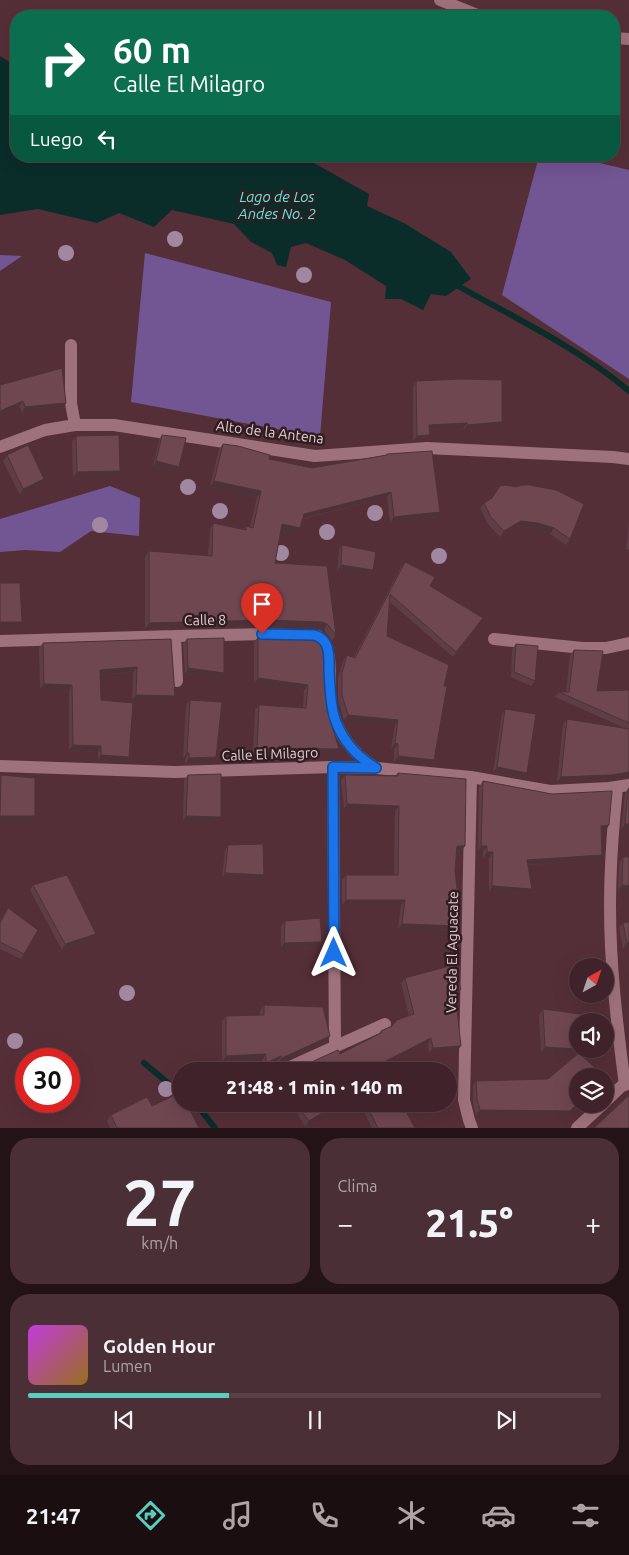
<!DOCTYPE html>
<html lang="es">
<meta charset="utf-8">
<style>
:root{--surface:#40232a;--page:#4b2f36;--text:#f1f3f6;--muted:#aea4a8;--line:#594047;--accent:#59cebf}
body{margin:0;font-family:Ubuntu,sans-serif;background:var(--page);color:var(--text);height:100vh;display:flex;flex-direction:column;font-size:19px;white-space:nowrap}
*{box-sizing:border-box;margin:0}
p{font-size:16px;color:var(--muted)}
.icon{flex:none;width:28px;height:28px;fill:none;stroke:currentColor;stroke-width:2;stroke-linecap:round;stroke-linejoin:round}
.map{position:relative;height:1128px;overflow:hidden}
.details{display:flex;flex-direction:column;gap:10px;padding:10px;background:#231317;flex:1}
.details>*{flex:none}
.top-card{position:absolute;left:10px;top:10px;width:610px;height:152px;border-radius:20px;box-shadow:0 5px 20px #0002,0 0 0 1px var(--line);background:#0b6e4f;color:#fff;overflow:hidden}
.needle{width:32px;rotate:40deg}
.buttons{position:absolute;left:569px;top:958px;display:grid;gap:10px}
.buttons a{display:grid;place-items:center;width:45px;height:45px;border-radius:50%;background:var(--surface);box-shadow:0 5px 20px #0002,0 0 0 1px var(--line);font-size:25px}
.speed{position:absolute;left:15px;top:1048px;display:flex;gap:10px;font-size:25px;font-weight:700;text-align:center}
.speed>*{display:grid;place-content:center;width:65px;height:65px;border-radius:50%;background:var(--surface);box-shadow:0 5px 20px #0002,0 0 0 1px var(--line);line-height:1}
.speed .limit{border:8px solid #d22;background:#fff;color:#111}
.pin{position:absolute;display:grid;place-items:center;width:42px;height:42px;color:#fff;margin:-51px -21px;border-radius:50% 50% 50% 0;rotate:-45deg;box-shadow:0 0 5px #0007}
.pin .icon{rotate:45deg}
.me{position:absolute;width:55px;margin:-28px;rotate:0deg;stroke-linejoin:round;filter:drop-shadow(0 0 4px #0008)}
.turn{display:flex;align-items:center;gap:18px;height:105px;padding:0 20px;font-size:22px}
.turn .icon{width:65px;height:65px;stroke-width:2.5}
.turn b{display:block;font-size:35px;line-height:42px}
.then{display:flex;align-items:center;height:48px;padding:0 20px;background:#0003;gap:10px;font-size:19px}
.big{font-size:38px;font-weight:800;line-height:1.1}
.details .widget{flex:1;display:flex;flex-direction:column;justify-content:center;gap:8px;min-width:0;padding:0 18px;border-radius:20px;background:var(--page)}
.details .dial{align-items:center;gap:0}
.dial b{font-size:65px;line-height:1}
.song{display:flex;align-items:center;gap:15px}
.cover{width:60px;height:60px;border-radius:8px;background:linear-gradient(135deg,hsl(290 70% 55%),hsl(40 70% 35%))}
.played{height:5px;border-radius:2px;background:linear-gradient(90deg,var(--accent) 35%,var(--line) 35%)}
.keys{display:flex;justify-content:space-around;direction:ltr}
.heat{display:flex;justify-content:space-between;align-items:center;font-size:28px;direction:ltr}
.details .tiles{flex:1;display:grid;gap:10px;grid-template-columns:1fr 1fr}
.widget:last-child{grid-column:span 2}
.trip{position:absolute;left:172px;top:1062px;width:285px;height:50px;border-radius:25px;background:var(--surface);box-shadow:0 5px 20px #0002,0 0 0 1px var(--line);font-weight:800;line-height:50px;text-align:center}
.menu{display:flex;height:80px;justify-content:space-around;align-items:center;background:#1a0e11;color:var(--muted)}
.menu .icon{width:35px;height:35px}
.menu .on{color:var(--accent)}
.menu b{font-size:22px;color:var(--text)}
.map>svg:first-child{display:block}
</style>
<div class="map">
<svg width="629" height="1128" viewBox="0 0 629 1128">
<rect width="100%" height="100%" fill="#552f38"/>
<path fill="#725694" d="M539 156H571L629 170V379L502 295Z
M145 253 331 302 320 437 131 402Z
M0 255 22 256 0 271Z
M110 486 140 498 139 536 91 531 60 552 25 550 0 552V519Z"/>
<path fill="#0a2d29" d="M0 56 16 66V156H284L292 163 305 158 369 194 367 206 404 223 451 252 471 279 446 296 431 294 423 310 401 299H385L386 286 345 260 306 243 291 247 286 267 277 265 272 253 251 242 234 224 172 210 154 227 119 213 97 223 38 209 0 215Z"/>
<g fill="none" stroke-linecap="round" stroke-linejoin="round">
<path stroke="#0a2d29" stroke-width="6" d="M460 287C517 319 578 348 629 391
M144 1063 174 1088H181
M196 1104 215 1128"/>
<path stroke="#9e727c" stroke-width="12" d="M440 0 480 16
M614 38 629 39
M71 345V403L75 425
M0 447 45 430 75 425H114L315 456 427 448 613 457 629 459
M175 636 177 681
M494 639 583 648H606L629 643
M0 641 175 636 262 634 318 636C335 646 328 683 330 701 335 730 351 753 376 768
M0 766 175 772 333 767 376 768 471 777 550 791 609 788 629 785
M333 767 335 1047
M471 777 464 1100 469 1120 472 1128
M617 788C613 827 610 866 610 906 610 966 617 1025 625 1085
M281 1071 385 1024
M605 1102 629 1079
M577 1128 603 1104"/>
</g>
<g fill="#a188a0">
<circle cx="175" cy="239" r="8"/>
<circle cx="66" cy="253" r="8"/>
<circle cx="304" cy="275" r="8"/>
<circle cx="188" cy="487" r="8"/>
<circle cx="220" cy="511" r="8"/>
<circle cx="375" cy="513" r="8"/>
<circle cx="100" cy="525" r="8"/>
<circle cx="327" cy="532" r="8"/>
<circle cx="281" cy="553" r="8"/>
<circle cx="439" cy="556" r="8"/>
<circle cx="127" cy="993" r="8"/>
<circle cx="15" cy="1041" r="8"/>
<circle cx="166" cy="1089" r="8"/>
</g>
<path fill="#5f3d46" d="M416 381 502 422 498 427 464 430 463 429 430 430 427 440 413 441V386Z
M0 385 66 403 63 408 22 413 19 406Z
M162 435 179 467 176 472 153 467 159 440Z
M76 436 120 471 116 476 73 477 72 442Z
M223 444 269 459 312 468 386 455 387 454 436 517 390 523 387 497 303 519 300 528 296 534 281 531 275 563 336 635 332 641 324 630 318 628 262 626 145 629V557L149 551 208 556 210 529 213 523 243 529 246 526 250 527 257 497 210 487 219 449Z
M7 455 44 479 40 485 20 495 3 461Z
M500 486 570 539 566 545 550 534 534 528 518 526 500 537 487 523 480 508 484 503 492 498Z
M629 520V550L626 549Z
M342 545 373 570 369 575 337 571 339 550Z
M405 562 430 586 483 618 453 657 390 602 387 636 444 686 434 760 430 765 394 762V749H391L395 725 344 720 338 700V678L343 661 347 655 354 657 401 567Z
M258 637 326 696 329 714 339 749 335 755 276 754 253 755 255 710 259 705 303 708 304 690 254 683V642Z
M171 639 175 696 171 702 132 700 133 672 100 675 101 700 129 757 125 762 98 760V752L69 750V690L40 689 39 648 43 643Z
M187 639 224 673 220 678 185 674 183 644Z
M516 644 535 681 531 686 511 677 512 649Z
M574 650 597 691 629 690V777L608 780 557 782 563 724 567 719 627 729 555 697 559 692H566L570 655Z
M190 700 213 763 185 764V759H183L186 705Z
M505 709 527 773 524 778 493 773 502 714Z
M398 773 465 846 461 851 457 852 455 870 457 931 398 929 401 905H342V880L346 875H394L395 811 344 809 341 780 345 775H396Z
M1 775 32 822H0V777Z
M188 775 217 822 183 821 184 780Z
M483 781 609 825 605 831H601L602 855 598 860 528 865V894L489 892V858H483V851H478L479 787Z
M628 789 629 829 621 830 625 794Z
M228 845 260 880 222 878 225 851Z
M623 857 629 891H618L619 862Z
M33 885 92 940 62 950 30 890Z
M8 908 24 954 21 959 0 949V921Z
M285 921 319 947 281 948V926Z
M623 923 629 948 623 949 619 928Z
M405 978 457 994 456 995 457 1051 429 1053 428 1043 385 1064 340 1054 378 1035 381 1031 392 1026 409 1015 401 983Z
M264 1005 326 1042 278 1063 277 1061 263 1068 262 1060 222 1061V1021L226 1016 260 1015V1010Z
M543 1009 607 1051 604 1056 581 1055 566 1116 476 1115 473 1104V1086L476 1081 548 1079 577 1054 541 1052 539 1015Z
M294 1104H347L337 1109 336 1108 305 1126 299 1117Z
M360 1104H402L415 1128H372Z
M152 1106 199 1128H110L107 1121 111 1115Z"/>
<path fill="#4e3239" d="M23 401 19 406 0 415V411Z
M66 403 63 408 22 413 25 407Z
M502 422 498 427 464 430 467 425Z
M467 423 463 429 425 430 429 425Z
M430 435 427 440 413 441 417 436Z
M156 461 179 467 176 472 153 467Z
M120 471 116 476 73 477 77 472Z
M44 479 40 485 20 495 23 489Z
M214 481 261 491 257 497 210 487Z
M391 492 387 497 300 519 304 514Z
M440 512 436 517 390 523 394 517Z
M521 521 538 523 554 528 550 534 534 528 518 526 500 537 504 531Z
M282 524 300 528 296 534 278 530Z
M341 565 373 570 369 575 337 571Z
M266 620 322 622 327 624 324 630 318 628 262 626 145 629 149 623Z
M0 622H22L18 627H0Z
M137 667 133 672 96 675 100 670Z
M188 668 224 673 220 678 185 674Z
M258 678 308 685 304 690 254 683Z
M44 684 72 685 69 690 40 689Z
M136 695 175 696 171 702 132 700Z
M348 715 398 720 395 725 344 720Z
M395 743 398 744 394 749H391Z
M73 745 101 746 98 752 69 750Z
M279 748 339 749 335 755 276 754 253 755 257 750Z
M187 753H189L185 759H183Z
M101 755 129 757 125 762 98 760Z
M398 756 434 760 430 765 394 762Z
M216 757 213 763 185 764 189 758Z
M497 767 527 773 524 778 493 773Z
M629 772V777L608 780 557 782 561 777Z
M347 804 399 806 395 811 344 809Z
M0 816H35L32 822H0Z
M186 816 221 817 217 822 183 821Z
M625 824H629V829L621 830Z
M609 825 605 831H597L601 826Z
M457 846H465L461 851 454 852Z
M481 846H487L483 851H478Z
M487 852H493L489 858H483Z
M602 855 598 860 523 865 527 860Z
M225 873 264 875 260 880 222 878Z
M622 885 629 886V891H618Z
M492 886 532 889 528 894 489 892Z
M346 900H405L401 905H342Z
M402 924 461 926 457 931 398 929Z
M96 934 92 940 62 950 65 944Z
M322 942 319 947 281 948 284 943Z
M627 943H629V948L623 949Z
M461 989 457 994 452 996 455 991Z
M330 1036 326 1042 278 1063 282 1058Z
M431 1038 428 1043 380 1067 384 1062Z
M461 1046 457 1051 429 1053 433 1048Z
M545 1047 607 1051 604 1056 541 1052Z
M266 1054 262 1060 222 1061 226 1056Z
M281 1056 277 1061 263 1068 266 1063Z
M337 1104H339L336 1108 305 1126 309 1121Z
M340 1104H347L337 1109Z
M579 1104 566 1116 476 1115 480 1110Z"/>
<path fill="#6f4751" stroke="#4e3239" d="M62 368 66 403 25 407 23 401 0 411V385Z
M461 379 502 380V422L467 425V423L429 425 430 435 417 436 416 381Z
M119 435 120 471 77 472 76 436Z
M162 435 186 438 179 467 156 461Z
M223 444 238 446 270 455 269 459 312 468 387 455V454L432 451 440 512 394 517 391 492 304 514 300 528 282 524 275 563 327 566 336 635 327 624 322 622 266 620 149 623V551L212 556 213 523 246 530V526L253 528 261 491 214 481Z
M28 445 44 479 23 489 7 455Z
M505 485 516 487 522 485H529L556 490 584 504 570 539 554 528 538 523 521 521 504 531 491 517 484 503 492 498 500 486Z
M342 545 376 552 373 570 341 565Z
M405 562 435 577 430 586 483 618 456 652 390 594 387 636 449 665 444 686H447L434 760 398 756V744L395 743 398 720 348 715 342 695V673L347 655 355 658Z
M0 583H20L22 622H0Z
M258 637 318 639 323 645 324 652 326 696 330 713H328L339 749 279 748 257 750 259 705 306 708 308 685 258 678Z
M224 638V673L188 668 187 639Z
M171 639 175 696 136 695 137 667 100 670 101 700 133 703 129 757 101 755V746L73 745 72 685 44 684 43 643Z
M516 644 538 646 535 681 514 672Z
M574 650 603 651 597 691 629 690V723L559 692H569Z
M190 700 222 702 216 757 189 758V753H187Z
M505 709 536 714 527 773 497 767Z
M567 719 629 729V772L612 775 561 777Z
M398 773 466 779 465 846H457L455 870 461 926 402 924 405 900H346V875H398L399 806 347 804 345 775 398 776Z
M221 774V817L186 816 188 775Z
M1 775 35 778V816H0Z
M483 781 552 794 612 791 609 825 601 826 602 855 527 860 532 889 492 886 493 852H487V846H481Z
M629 788V824H625L628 789Z
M263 844 264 875 225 873 228 845Z
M623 857H629V886L622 885Z
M67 875 96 934 65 944 33 885Z
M8 908 38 930 24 954 0 942V923Z
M320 918 322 942 284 943 285 921Z
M629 922V943H627L623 923Z
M453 965 461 989 455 991 461 1046 433 1048 431 1038 384 1062 390 1071H292L338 1050 340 1054 381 1033V1031L392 1026 397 1020 414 1014 405 978Z
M264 1005 323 1007 330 1036 282 1058 281 1056 266 1063V1054L226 1056V1016L264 1015Z
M543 1009 602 1017V1021H578V1049H605V1037L607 1051 545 1047Z
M579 1053 604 1076H578V1103L570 1111 480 1110 477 1099 476 1081 548 1079Z
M181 1092V1104H187L199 1128H117L111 1115 147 1097 152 1106Z
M629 1095V1128H594Z
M299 1104H337L309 1121 302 1112Z
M366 1104H402L415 1128H378Z"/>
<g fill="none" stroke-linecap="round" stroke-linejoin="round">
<g stroke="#114b97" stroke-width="12">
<path id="route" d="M262 634 314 635C319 636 323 639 326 644 330 652 329 661 329 670 330 686 330 701 334 716 341 739 356 756 376 768L333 767 334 953"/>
</g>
<use href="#route" stroke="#1a73e8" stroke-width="9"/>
</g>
<g text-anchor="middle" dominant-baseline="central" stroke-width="5" stroke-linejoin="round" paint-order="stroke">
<g font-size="14" fill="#e4cbd0" stroke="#2f1d21">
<text transform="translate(270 432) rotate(7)">Alto de la Antena</text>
<text transform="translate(205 620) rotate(-1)">Calle 8</text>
<text transform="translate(270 754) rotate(-2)">Calle El Milagro</text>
<text transform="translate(452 952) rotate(-89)">Vereda El Aguacate</text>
</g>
<g font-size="15" font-style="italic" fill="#53eddb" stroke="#2f1d21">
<text x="277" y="196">Lago de Los<tspan x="277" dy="17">Andes No. 2</tspan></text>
</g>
</g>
</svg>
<div class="buttons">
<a><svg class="needle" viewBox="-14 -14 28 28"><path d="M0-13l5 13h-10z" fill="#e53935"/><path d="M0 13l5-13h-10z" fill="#aea4a8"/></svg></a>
<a><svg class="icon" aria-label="sound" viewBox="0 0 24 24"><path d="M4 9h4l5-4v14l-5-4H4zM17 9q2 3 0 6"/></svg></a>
<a><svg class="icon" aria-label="layers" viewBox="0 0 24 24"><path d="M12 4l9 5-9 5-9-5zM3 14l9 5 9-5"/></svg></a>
</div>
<div class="speed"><div class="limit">30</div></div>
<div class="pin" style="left:262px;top:634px;background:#d93025"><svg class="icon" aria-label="arrive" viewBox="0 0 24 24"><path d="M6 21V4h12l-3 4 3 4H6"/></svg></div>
<svg class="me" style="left:334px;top:953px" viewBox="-20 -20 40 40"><path d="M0-17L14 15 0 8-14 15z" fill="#1a73e8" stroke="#fff" stroke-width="4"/></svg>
<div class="trip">21:48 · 1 min · 140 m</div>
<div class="top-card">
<div class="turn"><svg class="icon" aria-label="right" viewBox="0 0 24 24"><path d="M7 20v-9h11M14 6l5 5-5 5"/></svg><div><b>60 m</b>Calle El Milagro</div></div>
<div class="then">Luego<svg class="icon" aria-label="left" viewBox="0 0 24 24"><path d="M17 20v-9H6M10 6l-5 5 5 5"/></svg></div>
</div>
</div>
<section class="details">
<div class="tiles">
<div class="widget dial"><b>27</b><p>km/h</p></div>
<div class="widget"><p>Clima</p>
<div class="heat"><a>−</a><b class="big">21.5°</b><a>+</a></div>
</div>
<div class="widget">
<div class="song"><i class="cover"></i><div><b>Golden Hour</b><p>Lumen</p></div></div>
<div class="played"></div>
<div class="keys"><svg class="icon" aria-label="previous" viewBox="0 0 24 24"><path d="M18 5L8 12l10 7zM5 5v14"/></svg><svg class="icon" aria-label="pause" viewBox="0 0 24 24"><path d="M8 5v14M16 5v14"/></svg><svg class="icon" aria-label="next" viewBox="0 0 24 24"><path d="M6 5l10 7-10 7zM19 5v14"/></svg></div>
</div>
</div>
</section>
<nav class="menu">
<b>21:47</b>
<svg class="icon on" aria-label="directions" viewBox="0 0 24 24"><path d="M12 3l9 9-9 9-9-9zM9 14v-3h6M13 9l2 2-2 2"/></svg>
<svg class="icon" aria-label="music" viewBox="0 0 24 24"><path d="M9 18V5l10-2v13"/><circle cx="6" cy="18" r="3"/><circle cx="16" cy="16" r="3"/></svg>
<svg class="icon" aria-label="phone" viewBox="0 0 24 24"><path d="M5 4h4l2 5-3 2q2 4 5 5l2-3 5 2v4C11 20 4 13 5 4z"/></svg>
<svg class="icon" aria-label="climate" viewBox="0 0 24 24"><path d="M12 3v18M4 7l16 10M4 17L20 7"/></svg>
<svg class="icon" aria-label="car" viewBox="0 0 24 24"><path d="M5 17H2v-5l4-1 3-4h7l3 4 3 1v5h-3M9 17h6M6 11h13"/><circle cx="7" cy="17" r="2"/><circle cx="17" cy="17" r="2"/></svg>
<svg class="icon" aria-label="filters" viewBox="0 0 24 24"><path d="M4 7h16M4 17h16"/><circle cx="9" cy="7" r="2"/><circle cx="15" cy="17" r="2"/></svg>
</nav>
